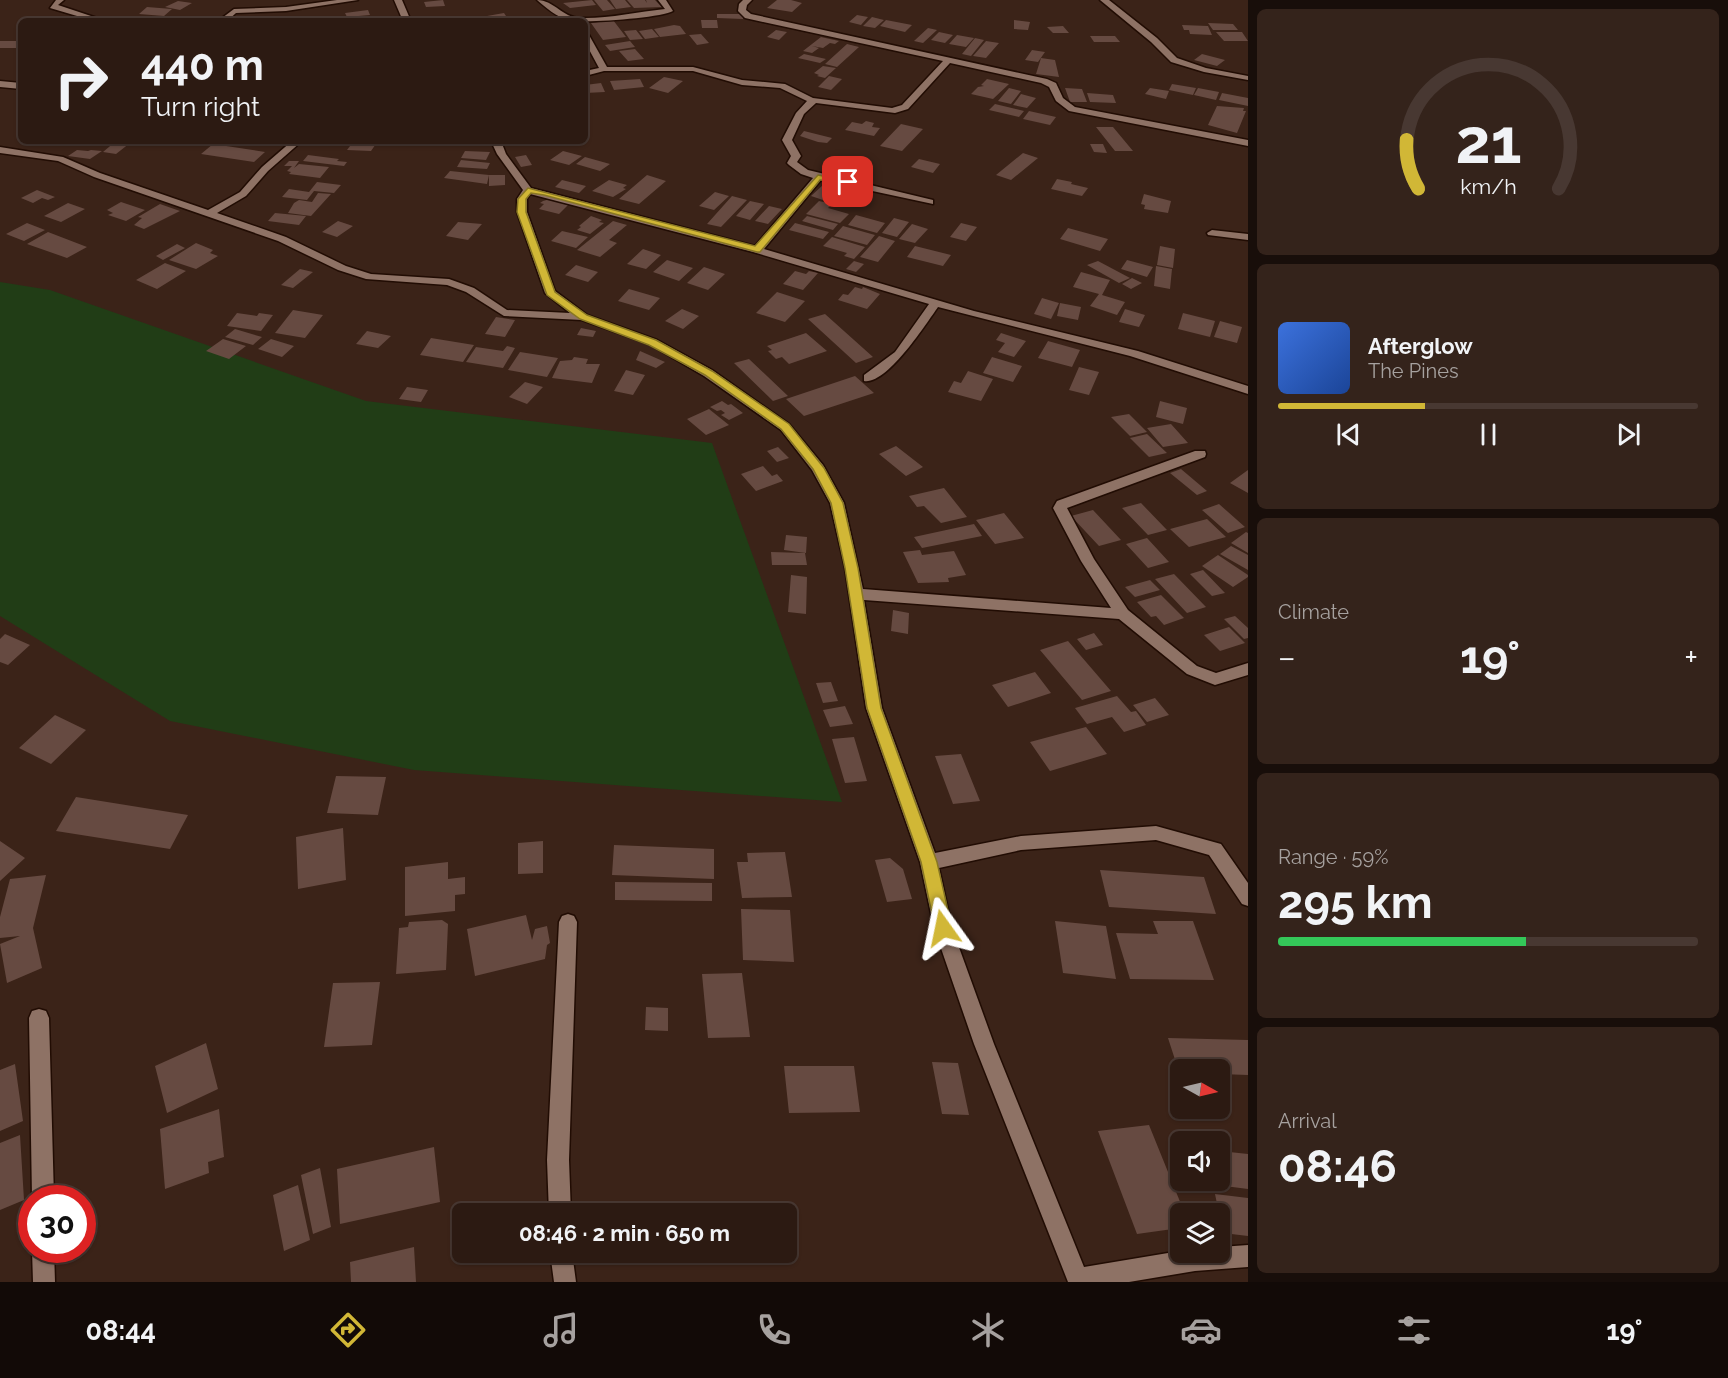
<!DOCTYPE html>
<meta charset="utf-8">
<style>
:root{--surface:#2c1a12;--page:#34231b;--text:#f1f3f6;--muted:#a6a19f;--line:#483832;--accent:#d1b736}
body{margin:0;font-family:Raleway,sans-serif;background:var(--page);color:var(--text);height:100vh;display:flex;flex-direction:column;font-size:22px;white-space:nowrap}
*{box-sizing:border-box;margin:0}
p{font-size:20px;color:var(--muted)}
.icon{flex:none;width:33px;height:33px;fill:none;stroke:currentColor;stroke-width:2;stroke-linecap:round;stroke-linejoin:round}
.map{position:relative;flex:1;overflow:hidden}
.side{display:flex;flex-direction:column;gap:9px;padding:9px;background:#180e0a;width:480px}
.side>*{flex:none}
.top-card{position:absolute;left:18px;top:18px;width:570px;height:126px;border-radius:9px;box-shadow:0 2px 4px #0004,0 0 0 2px var(--line);background:#2c1a12;color:var(--text);overflow:hidden}
.needle{width:39px;rotate:98deg}
.buttons{position:absolute;left:1170px;top:1059px;display:grid;gap:12px}
.buttons a{display:grid;place-items:center;width:60px;height:60px;border-radius:9px;background:var(--surface);box-shadow:0 2px 4px #0004,0 0 0 2px var(--line);font-size:30px}
.speed{position:absolute;left:18px;top:1185px;display:flex;gap:12px;font-size:30px;font-weight:700;text-align:center}
.speed>*{display:grid;place-content:center;width:78px;height:78px;border-radius:50%;background:var(--surface);box-shadow:0 2px 4px #0004,0 0 0 2px var(--line);line-height:1}
.speed .limit{border:9px solid #d22;background:#fff;color:#111}
.pin{position:absolute;display:grid;place-items:center;width:51px;height:51px;color:#fff;margin:-26px;border-radius:12px;box-shadow:0 3px 9px #0006}
.me{position:absolute;width:66px;margin:-33px;rotate:348deg;stroke-linejoin:round;filter:drop-shadow(0 0 4px #0008)}
.turn{display:flex;align-items:center;gap:21px;height:126px;padding:0 24px;font-size:27px}
.turn .icon{width:78px;height:78px;stroke-width:2.5}
.turn b{display:block;font-size:42px;line-height:51px}
.big{font-size:45px;font-weight:700;line-height:1.1}
.side .widget{flex:1;display:flex;flex-direction:column;justify-content:center;gap:9px;min-width:0;padding:0 21px;border-radius:9px;background:var(--page)}
.side .dial{align-items:center;gap:0}
.dial svg{height:156px;overflow:visible;fill:none;stroke:var(--line);stroke-width:7;stroke-linecap:round;text-anchor:middle}
.dial text{fill:var(--text);stroke:none}
.song{display:flex;align-items:center;gap:18px}
.cover{width:72px;height:72px;border-radius:9px;background:linear-gradient(135deg,hsl(220 70% 55%),hsl(220 70% 35%))}
.played{height:6px;border-radius:3px;background:linear-gradient(90deg,var(--accent) 35%,var(--line) 35%)}
.keys{display:flex;justify-content:space-around;direction:ltr}
.heat{display:flex;justify-content:space-between;align-items:center;font-size:33px;direction:ltr}
.charge{height:9px;border-radius:4px;background:linear-gradient(90deg,#34c759 59%,var(--line) 0)}
.trip{position:absolute;left:452px;top:1203px;width:345px;height:60px;border-radius:9px;background:var(--surface);box-shadow:0 2px 4px #0004,0 0 0 2px var(--line);font-weight:700;line-height:60px;text-align:center}
.tabs{display:flex;height:96px;justify-content:space-around;align-items:center;background:#120a07;color:var(--muted)}
.tabs .icon{width:42px;height:42px}
.tabs .current{color:var(--accent)}
.tabs b{font-size:27px;color:var(--text)}
main{display:flex;flex:1;min-height:0}
.map>svg:first-child{display:block}
</style>
<main>
<div class="map">
<svg width="1248" height="1282" viewBox="0 0 1248 1282">
<rect width="100%" height="100%" fill="#3b2318"/>
<path fill="#213d16" d="M0 282 50 290 366 401 712 443 842 802 414 770 170 721 0 616Z"/>
<path fill="#664a41" d="M443 0 445 6 426 7 424 2Z
M592 0 596 5 570 8 563 3Z
M594 0H607L615 9 603 11Z
M610 0H625L631 7 616 9Z
M627 0H645L647 3 646 0H655L662 7 634 8Z
M777 0H791L802 3 792 12 767 8Z
M178 1 192 3 180 10 165 7Z
M147 7 172 9 164 16 139 14Z
M368 10 370 15 347 17 345 13Z
M504 13 506 16 513 18 508 19 509 21H496L487 16Z
M717 14H743V19L717 18Z
M857 15 868 17 861 25 849 22Z
M872 17 884 20 875 28 863 26Z
M613 20 626 37 603 40 591 23Z
M701 20H717L718 28H702Z
M886 20 912 25 905 32 880 26Z
M1014 20 1030 22 1028 30 1014 29Z
M1208 23 1233 24 1238 30H1213Z
M674 25 680 26 686 34 660 37 654 29Z
M1182 25 1208 26 1212 35 1190 34 1189 30H1184Z
M1063 26 1069 33H1053L1047 27Z
M928 28 937 30 923 43 914 41Z
M652 29 659 37 645 39 639 31Z
M636 30 643 39 630 40 624 31Z
M776 30 787 32 779 40 767 37Z
M939 32 953 35 945 43 931 40Z
M1216 32H1242L1248 41H1224Z
M701 34 709 43 697 45 689 35Z
M957 35 974 38 966 47 949 44Z
M1090 36H1115L1120 42H1094Z
M821 37 839 41 835 44 830 43 823 48 812 46 819 48 812 53 803 51Z
M975 38 984 40 971 56 962 54Z
M0 41H21V48H0Z
M630 41 635 47 610 51 605 45Z
M986 41 999 43 986 58 973 56Z
M847 44 859 47 837 67 825 64Z
M635 49 644 59 628 61 619 51Z
M1032 50 1045 52 1038 62 1025 60Z
M804 54 826 59 820 63 798 58Z
M1202 54 1225 60 1217 66 1194 60Z
M1041 58 1055 60 1059 77 1036 74Z
M823 66 836 68 825 78 817 76 819 75 814 73Z
M829 76 842 79 831 90 818 87Z
M664 77 669 78 683 81 668 93 649 88Z
M640 79 644 87 614 90 610 81Z
M987 79 1009 84 993 99 971 94 978 87 984 86 981 85Z
M601 83 605 92 585 93V85Z
M1172 84 1196 88 1193 95 1169 90Z
M1009 88 1021 91 1011 104 998 101Z
M1065 88 1082 89 1087 102H1070Z
M1150 88 1169 91 1166 99 1145 94Z
M1198 88 1219 92 1216 100 1194 95Z
M1087 93 1113 95 1116 103 1090 102Z
M1222 93 1248 98V106L1219 100Z
M1021 94 1036 98 1027 108 1013 105Z
M995 104 1024 111 1019 117 989 110Z
M1217 106 1244 108 1243 111H1246L1237 133 1208 125Z
M1029 111 1056 117 1050 125 1023 119Z
M866 121 874 123 872 127 880 128 874 136 845 130 852 122 862 124Z
M901 124 923 129 902 151 880 146Z
M1096 127H1113L1133 151H1115Z
M804 131 832 138 827 143 818 142 800 136Z
M116 141 130 143 116 154 103 152Z
M349 141H378L371 151 347 150 350 146H345Z
M213 144 265 152 254 162 201 154Z
M1090 144H1103L1107 153 1094 152Z
M77 150 88 151 91 150 102 151 90 159 68 156Z
M465 151 490 152 486 160 461 158Z
M563 151 582 156 569 165 550 160Z
M1023 153 1038 158 1011 180 996 175Z
M308 155 339 159 337 161 347 162 344 166 303 161Z
M526 155 532 165 521 167 515 157Z
M585 157 610 164 600 171 576 164Z
M919 159 940 164 933 173 911 167Z
M461 160 490 163 487 169 457 167Z
M289 161H299L294 168 299 164 329 167 320 178 289 174 291 172 287 171 292 166H284Z
M450 171 489 175 487 184 444 178Z
M489 175H505V185L489 186Z
M647 175 666 181 639 204 619 199Z
M1057 179 1072 182 1071 184 1088 188 1082 196 1051 189Z
M562 180 586 186 579 193 555 187Z
M609 180 627 185 623 188 626 189 613 197 592 191Z
M317 182 341 185 334 193 314 191 307 200 282 197 289 189 309 192Z
M823 185 835 188 823 200 811 196Z
M37 190 55 197 48 200 42 198 33 203 21 198Z
M715 192 729 196 714 210 699 206Z
M318 193 331 194 311 216 288 213 294 203 299 200 312 202Z
M1144 194 1171 201 1168 213 1144 209 1145 205 1141 204Z
M732 196 747 200 721 227 707 224Z
M550 199 569 204 559 214 539 209 544 204 540 203 543 201Z
M750 201 764 204 750 220 736 216Z
M819 201 832 204 828 208 849 214 840 223 806 214Z
M121 202 145 210 126 221 108 215 113 213 107 210Z
M68 203 85 209 61 222 44 216Z
M160 204 180 211 144 229 134 225 142 218 138 217Z
M769 206 782 209 768 224 755 221Z
M275 213 306 216 299 225 268 221Z
M856 215 885 223 877 233 848 225Z
M591 216 602 220 599 222 604 223 590 234 577 230 581 227 579 226Z
M807 216 838 224 833 230 802 221Z
M894 218 909 222 897 237 882 233Z
M338 221 353 226 337 237 322 232Z
M613 221 627 225 609 240 617 243 600 257 577 250Z
M458 222 482 224 468 240 446 236Z
M27 223 45 230 24 241 6 234Z
M795 223 829 232 823 239 789 230Z
M961 223 977 227 966 241 950 237Z
M912 224 928 229 915 243 899 239Z
M843 226 875 235 867 245 834 236Z
M1068 228 1108 239 1100 251 1060 239Z
M562 231 588 237 576 248 551 241Z
M48 232 87 247 67 258 27 244Z
M879 236 895 241 878 262 860 257Z
M832 237 865 247 854 259 844 256 847 253 823 246Z
M196 243 213 250 210 253 218 256 196 269 169 260Z
M177 244 185 248 163 260 156 256Z
M915 246 951 255 943 266 907 257Z
M1160 246 1175 249 1173 268 1157 265Z
M643 249 661 255 646 269 627 264Z
M667 260 693 268 679 281 653 272Z
M1127 260 1153 267 1147 277 1121 269Z
M854 261 864 264 856 272 846 269Z
M1098 261 1130 278 1119 283 1087 265Z
M165 263 186 271 157 289 136 280Z
M576 265 598 272 588 282 565 275Z
M1156 266 1172 269 1170 289 1154 286Z
M704 267 725 274 708 290 687 283Z
M300 269 313 272 293 288 281 285Z
M795 271 806 274 809 271 818 273 803 290 783 284Z
M1081 272 1110 280 1102 295 1125 302 1117 315 1090 306 1099 294 1073 287Z
M1132 278 1142 283 1131 289 1122 284Z
M855 287 862 289 863 287 880 294 867 309 838 300 843 294 848 295Z
M629 289 660 298 649 310 618 301Z
M777 292 805 301 785 322 756 313Z
M1042 298 1059 303 1051 319 1034 314Z
M1060 303 1081 307 1078 320 1057 316Z
M682 309 699 316 683 329 665 321Z
M1125 309 1145 315 1139 327 1119 322Z
M293 310 323 315 305 338 275 333Z
M237 313 257 316 259 313 273 315 261 331 227 326Z
M1183 313 1215 321 1210 337 1178 329Z
M825 314 873 357 856 363 808 319Z
M496 317 515 320 505 337 485 334Z
M1220 321 1242 327 1237 343 1214 337Z
M581 328 596 331 593 337 577 335Z
M235 329 262 337 253 345 225 337Z
M367 331 391 336 378 348 356 344Z
M806 333 827 351 789 364 782 357 776 359 768 351 772 350 767 346Z
M1001 333 1026 341 1014 357 998 352 1005 343 996 340Z
M431 338 474 345 463 362 420 355Z
M223 339 246 346 229 359 206 351Z
M271 339 294 346 282 357 258 349Z
M1048 341 1080 350 1072 367 1038 358Z
M507 346 515 348 503 368 466 362 476 347 503 351Z
M640 351 665 362 656 368 636 360Z
M520 352 558 358 547 377 508 370Z
M574 357 588 359 586 364H600L592 383 552 378 560 361 572 360Z
M992 357 1022 366 1013 382 983 373Z
M749 359 788 396 773 401 734 363Z
M1079 367 1099 372 1089 395 1069 390Z
M626 370 645 375 633 395 614 391Z
M968 371 993 379 981 401 948 392 954 381 961 383Z
M855 376 874 393 804 416 786 399Z
M525 382 543 387 527 404 509 397Z
M407 387 428 390 421 402 399 399Z
M722 401 728 405 731 404 743 413 729 420 721 415 725 413 721 410 717 411 710 407Z
M1160 401 1187 408 1183 424 1156 417Z
M709 409 729 425 706 435 687 419Z
M1129 414 1147 432 1130 436 1111 417Z
M1171 424 1188 443 1163 447 1147 428Z
M1147 434 1167 453 1149 457 1130 438Z
M896 446 923 467 906 476 879 454Z
M778 447 789 458 777 462 767 451Z
M763 466 772 476 777 474 783 481 756 491 741 474Z
M1181 469 1207 491 1197 495 1170 473Z
M1248 470V493L1230 483Z
M944 488 967 517 941 523 924 506 917 507 909 496Z
M1141 503 1167 530 1148 535 1122 508Z
M1219 504 1245 527 1228 533 1202 510Z
M1093 510 1121 540 1099 546 1071 516Z
M1004 513 1024 538 995 544 976 520Z
M1207 519 1226 537 1189 547 1170 529Z
M974 524 982 536 922 548 914 537Z
M1246 532 1248 533V553L1231 543Z
M786 535 807 537 806 553 784 550Z
M1147 538 1169 562 1148 568 1126 544Z
M1231 546 1248 555V570L1220 554Z
M920 550 922 555 954 551 966 575 948 578 949 582 918 583 903 552Z
M771 552 805 553 807 565H772Z
M1218 555 1248 575V577L1233 587 1202 566Z
M1203 570 1225 593 1212 596 1190 574Z
M1174 574 1206 607 1187 613 1155 579Z
M791 575 807 577 806 614 788 612Z
M1150 580 1160 590 1135 597 1125 587Z
M1161 595 1184 618 1164 625 1156 616 1151 617 1137 602Z
M893 610 909 613 908 634 891 631Z
M1235 616 1248 628V638L1244 639 1224 619Z
M1229 627 1245 643 1220 651 1204 635Z
M1094 633 1103 645 1086 650 1077 639Z
M5 634 30 645 8 665 0 662V639Z
M1068 641 1111 691 1082 700 1040 650Z
M1035 672 1051 693 1008 707 992 685Z
M831 682 838 701 823 703 816 683Z
M1117 696 1131 712 1136 711 1146 725 1124 732 1112 717 1087 724 1075 708Z
M1155 698 1169 715 1147 722 1133 705Z
M845 706 853 724 830 727 823 710Z
M55 715 86 730 51 764 19 748Z
M1086 727 1107 754 1050 771 1030 742Z
M854 737 867 781 845 783 832 739Z
M961 754 980 801 953 804 935 756Z
M336 776 386 777 378 815 327 813Z
M76 797 188 815 170 849 56 831Z
M343 828 346 880 298 889 296 837Z
M0 841 25 858 0 881Z
M543 841V873L518 874V843Z
M614 845 714 849V879L612 875Z
M785 852 792 897 742 898 737 862H748L747 853Z
M890 858 903 869 912 899 887 902 875 860Z
M448 862V879L465 877V894L455 895V911L405 916V867Z
M1100 870 1204 877 1216 914 1109 907Z
M46 875 33 928 42 968 7 983 0 944 20 936 0 938V917L10 879Z
M615 882 712 883V901L615 900Z
M741 909 790 910 794 962 743 960Z
M526 915 532 940 535 929 547 926 550 943 547 945 545 959 475 976 467 929Z
M442 920 448 924 446 970 396 974 399 928 408 927 409 922Z
M1055 921 1106 926 1116 979 1063 973Z
M1153 921H1193L1214 980 1130 979 1116 933 1158 934Z
M742 973 750 1037 708 1038 702 974Z
M380 982 372 1045 324 1047 333 983Z
M646 1007 668 1008V1031L645 1030Z
M1168 1038 1248 1040V1075L1220 1074V1070H1180V1075Z
M206 1043 218 1089 167 1113 155 1066Z
M932 1062 958 1063 969 1115 942 1114Z
M15 1064 23 1121 0 1131V1070Z
M784 1066H854L860 1112 789 1113Z
M219 1109 224 1157 208 1162 209 1173 165 1189 160 1129Z
M1149 1125 1185 1214H1180V1228L1137 1234 1098 1131Z
M20 1135 24 1200 0 1210V1143Z
M434 1147 440 1202 340 1224 337 1169Z
M1220 1151 1248 1154V1189L1209 1184 1208 1180H1220Z
M320 1168 331 1227 313 1234 301 1175Z
M298 1185 310 1240 284 1251 273 1195Z
M1215 1194 1248 1198V1236L1223 1233Z
M414 1247 416 1282H351L350 1262Z"/>
<g fill="none" stroke-linecap="round" stroke-linejoin="round">
<g stroke="#210c03" stroke-width="3">
<path id="street" d="M56 0H64L58 5 106 21H94L50 8Z
M337 0H358L286 11 236 13 227 21H218L234 9 286 7Z
M394 0H402L411 21H403Z
M537 0C554 0 563 18 580 18 607 19 637 12 665 9L658 0H666L673 11C661 18 581 24 568 20 557 17 546 8 537 0Z
M743 0H752L747 5 746 10 751 14 1047 79 1056 83 1063 98 1075 107 1248 140V146L1069 111 1056 101 1049 87 1041 83 950 63 908 109 895 113 816 103 804 114 792 140 801 156 797 162 808 170 933 200V204L821 180 764 249 974 311 1138 351 1248 386V394L1130 356 938 307C926 324 887 385 864 381V375L895 352 929 304 753 252 530 194 527 199V212L555 291 587 315 657 340 712 370 789 424 823 465 844 503 863 589 1111 608 1081 561 1053 508 1057 501 1195 451H1205L1206 454 1205 457 1067 508 1094 559 1128 610 1197 666 1216 673 1248 663V675L1215 685 1187 674 1119 619 864 600 882 708 935 853 1021 836 1156 826 1221 844 1248 883V906L1242 904 1209 855 1156 840 1021 850 939 868 952 928 994 1044 1084 1267 1180 1251 1220 1252V1247L1248 1245V1267L1195 1271 1129 1282H1068L974 1044 934 928 920 862 866 708 845 568 830 503 812 470 781 430 704 376 649 344 582 320 504 316 466 292 447 285 366 279 338 270 278 241 94 177 58 161 0 153V147L63 157 100 173 208 210 240 192 262 167 292 141H302L268 171 246 196 217 213 286 237 346 266 371 274 449 279 474 288 507 310 570 313 545 293 517 212V199L523 190 497 154 491 141H501L506 154 531 188 755 246 813 178 801 174 789 165 787 163 791 156 782 140 796 113 807 101 780 88 742 85 693 71H604L585 76V71L599 68 585 42V33L589 35 607 67H693L742 80 785 84 813 98 892 108 902 105 943 61 745 18 738 11 739 4Z
M1100 0H1109L1157 38 1177 58 1206 68 1248 76V80L1204 72 1171 62 1151 42Z
M0 81 21 83V89L0 87Z
M1212 230 1248 234V240L1208 235 1207 233Z
M568 914 574 916 577 922 569 1160 571 1214H549L547 1160 559 922 562 916Z
M39 1009 46 1011 49 1018 54 1198H32L29 1018 32 1011Z
M32 1250H54L55 1282H33Z
M550 1252H572L576 1282H554Z"/>
</g>
<use href="#street" fill="#8e7265" fill-rule="evenodd"/>
</g>
<path fill="#d1b736" stroke="#887723" stroke-width="1.5" d="M818 175 852 182 848 184 820 180 760 252H757L544 195 531 193 526 199V212L555 292 587 315 656 340 712 371 789 424 824 468 843 503 858 568 881 708 937 862 952 928 949 933 943 936 937 933 935 928 921 862 867 708 845 568 831 503 813 469 781 429 705 375 649 345 580 319 547 295 517 212 518 199 528 188 755 246Z"/>
</svg>
<div class="buttons">
<a><svg class="needle" viewBox="-14 -14 28 28"><path d="M0-13l5 13h-10z" fill="#e53935"/><path d="M0 13l5-13h-10z" fill="#a6a19f"/></svg></a>
<a><svg class="icon" aria-label="sound" viewBox="0 0 24 24"><path d="M4 9h4l5-4v14l-5-4H4zM17 9q2 3 0 6"/></svg></a>
<a><svg class="icon" aria-label="layers" viewBox="0 0 24 24"><path d="M12 4l9 5-9 5-9-5zM3 14l9 5 9-5"/></svg></a>
</div>
<div class="speed"><div class="limit">30</div></div>
<div class="pin" style="left:848px;top:182px;background:#d93025"><svg class="icon" aria-label="arrive" viewBox="0 0 24 24"><path d="M6 21V4h12l-3 4 3 4H6"/></svg></div>
<svg class="me" style="left:943px;top:928px" viewBox="-20 -20 40 40"><path d="M0-17L14 15 0 8-14 15z" fill="#d1b736" stroke="#fff" stroke-width="4"/></svg>
<div class="trip">08:46 · 2 min · 650 m</div>
<div class="top-card">
<div class="turn"><svg class="icon" aria-label="right" viewBox="0 0 24 24"><path d="M7 20v-9h11M14 6l5 5-5 5"/></svg><div><b>440 m</b>Turn right</div></div>
</div>
</div>
<section class="side">
<div class="widget dial"><svg viewBox="0 0 100 80">
<path d="M14 69A42 42 0 1 1 86 69"/>
<path d="M14 69A42 42 0 0 1 8 44" stroke="#d1b736"/>
<text x="50" y="56" font-size="32" font-weight="700">21</text>
<text x="50" y="72" font-size="11">km/h</text>
</svg></div>
<div class="widget">
<div class="song"><i class="cover"></i><div><b>Afterglow</b><p>The Pines</p></div></div>
<div class="played"></div>
<div class="keys"><svg class="icon" aria-label="previous" viewBox="0 0 24 24"><path d="M18 5L8 12l10 7zM5 5v14"/></svg><svg class="icon" aria-label="pause" viewBox="0 0 24 24"><path d="M8 5v14M16 5v14"/></svg><svg class="icon" aria-label="next" viewBox="0 0 24 24"><path d="M6 5l10 7-10 7zM19 5v14"/></svg></div>
</div>
<div class="widget"><p>Climate</p>
<div class="heat"><a>−</a><b class="big">19°</b><a>+</a></div>
</div>
<div class="widget"><p>Range · 59%</p><b class="big">295 km</b><div class="charge"></div></div>
<div class="widget"><p>Arrival</p><b class="big">08:46</b></div>
</section>
</main>
<nav class="tabs">
<b>08:44</b>
<svg class="icon current" aria-label="directions" viewBox="0 0 24 24"><path d="M12 3l9 9-9 9-9-9zM9 14v-3h6M13 9l2 2-2 2"/></svg>
<svg class="icon" aria-label="music" viewBox="0 0 24 24"><path d="M9 18V5l10-2v13"/><circle cx="6" cy="18" r="3"/><circle cx="16" cy="16" r="3"/></svg>
<svg class="icon" aria-label="phone" viewBox="0 0 24 24"><path d="M5 4h4l2 5-3 2q2 4 5 5l2-3 5 2v4C11 20 4 13 5 4z"/></svg>
<svg class="icon" aria-label="climate" viewBox="0 0 24 24"><path d="M12 3v18M4 7l16 10M4 17L20 7"/></svg>
<svg class="icon" aria-label="car" viewBox="0 0 24 24"><path d="M5 17H2v-5l4-1 3-4h7l3 4 3 1v5h-3M9 17h6M6 11h13"/><circle cx="7" cy="17" r="2"/><circle cx="17" cy="17" r="2"/></svg>
<svg class="icon" aria-label="filters" viewBox="0 0 24 24"><path d="M4 7h16M4 17h16"/><circle cx="9" cy="7" r="2"/><circle cx="15" cy="17" r="2"/></svg>
<b>19°</b>
</nav>
